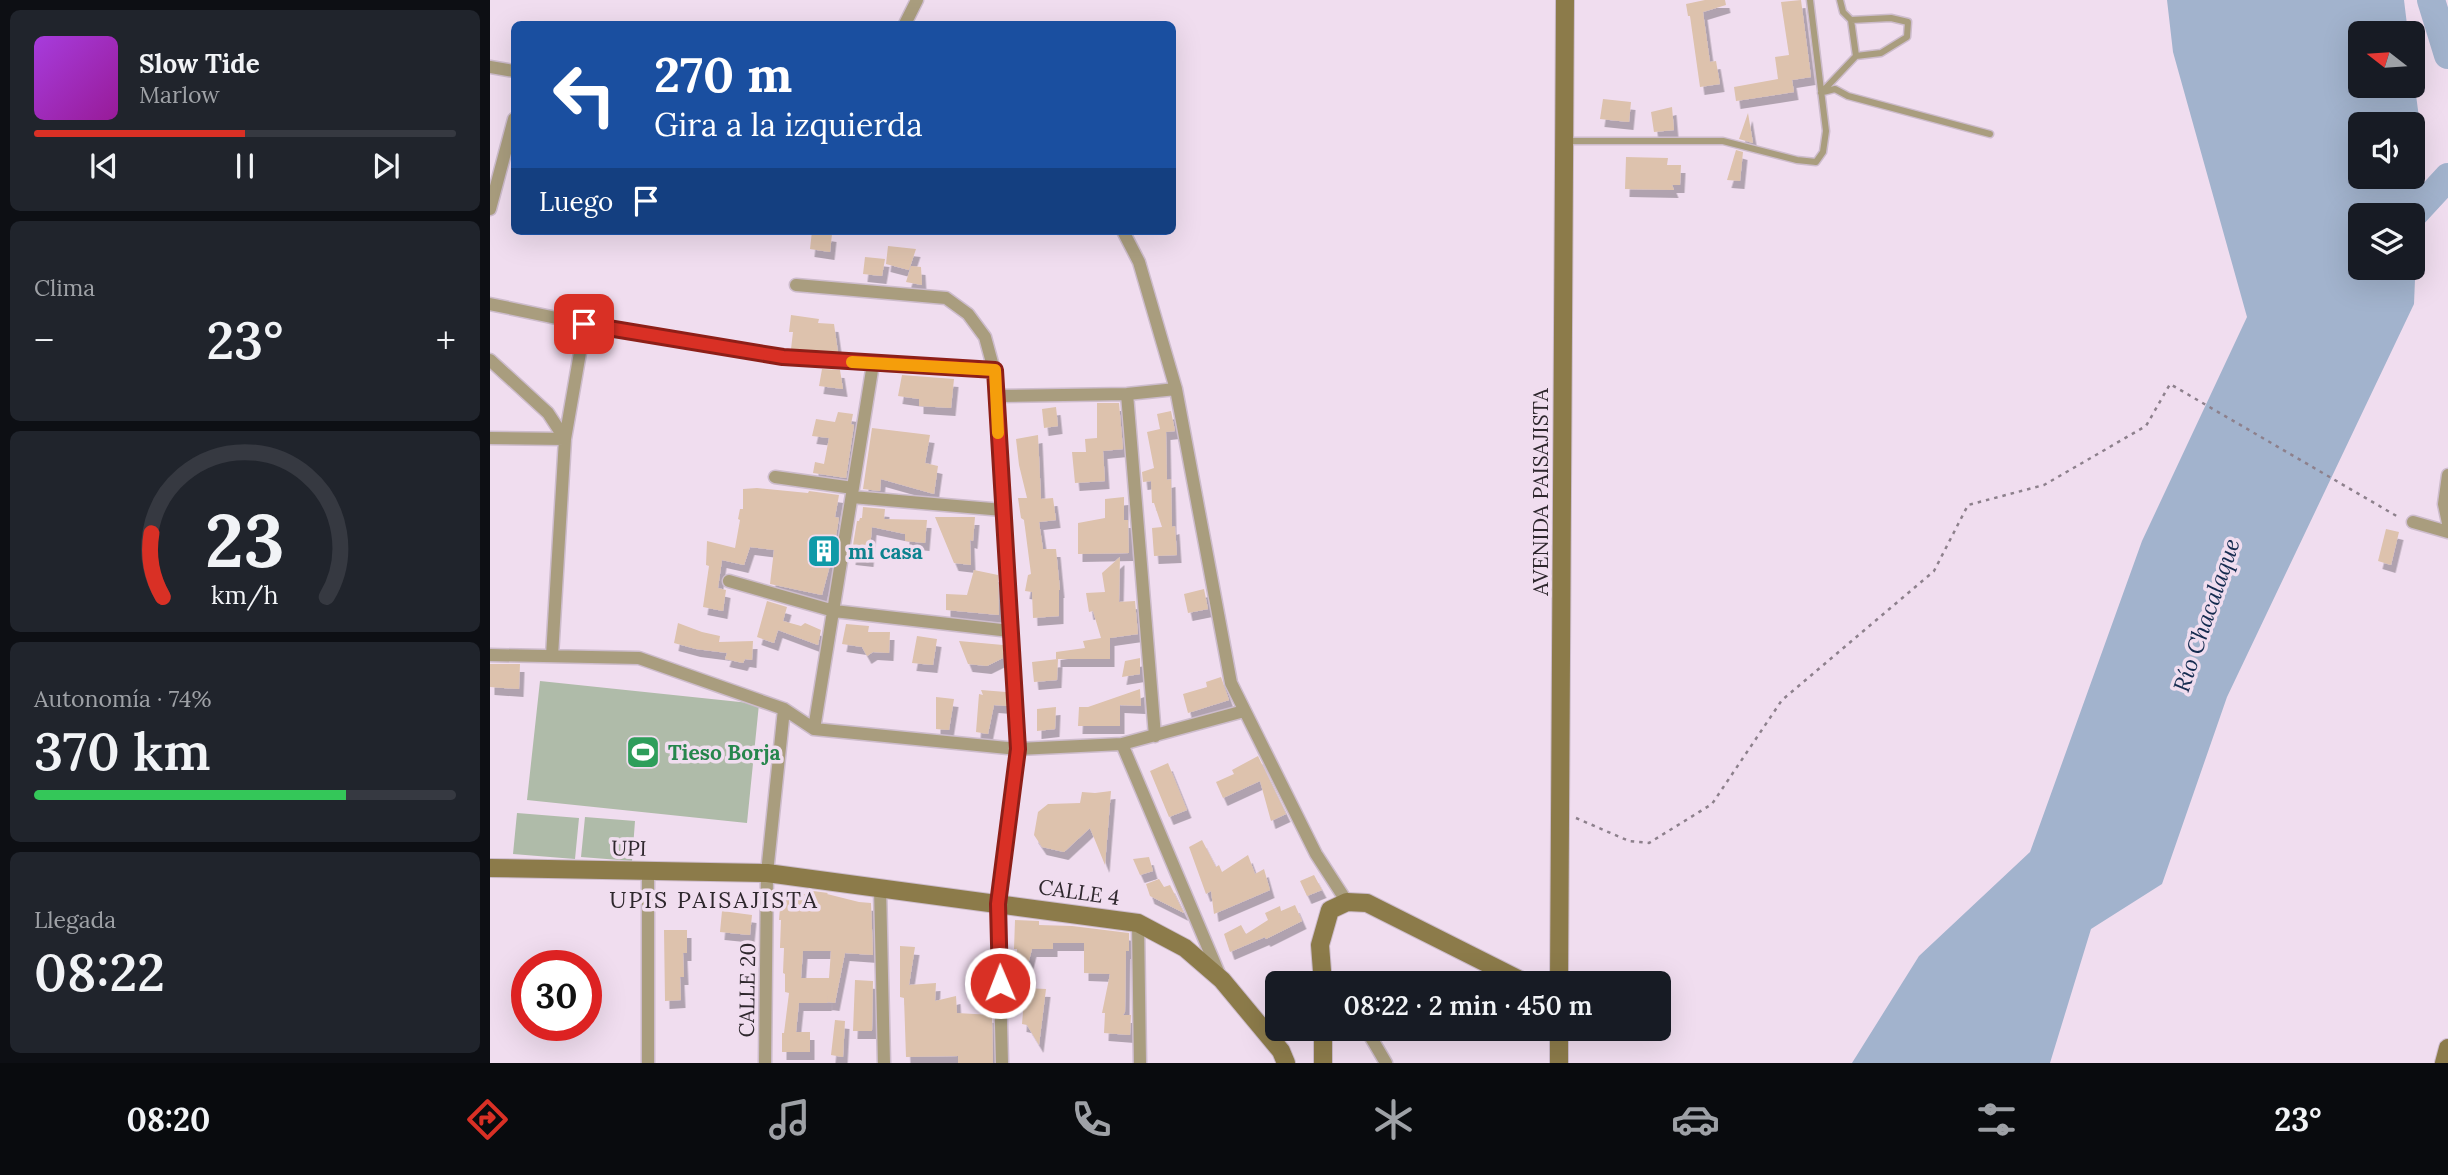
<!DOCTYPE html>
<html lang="es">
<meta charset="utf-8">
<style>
:root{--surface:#171b24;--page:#20242c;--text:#f1f3f6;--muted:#9ea1a6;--line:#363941;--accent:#d93025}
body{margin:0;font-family:Lora,serif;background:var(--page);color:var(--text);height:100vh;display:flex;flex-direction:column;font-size:26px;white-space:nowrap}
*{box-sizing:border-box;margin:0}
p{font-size:23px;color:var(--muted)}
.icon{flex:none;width:38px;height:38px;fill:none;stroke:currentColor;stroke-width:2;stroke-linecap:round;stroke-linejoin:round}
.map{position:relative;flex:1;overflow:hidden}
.drawer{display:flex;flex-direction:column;gap:10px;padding:10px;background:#0d0f14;width:490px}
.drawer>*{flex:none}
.hud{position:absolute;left:21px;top:21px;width:665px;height:214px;border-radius:10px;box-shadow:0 7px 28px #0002;background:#1a4fa0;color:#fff;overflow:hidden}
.needle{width:46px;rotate:287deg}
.controls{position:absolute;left:1858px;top:21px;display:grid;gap:14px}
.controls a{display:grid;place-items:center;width:77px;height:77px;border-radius:10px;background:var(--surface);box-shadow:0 7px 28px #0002;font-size:35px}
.speed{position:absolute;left:21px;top:950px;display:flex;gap:14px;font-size:35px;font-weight:700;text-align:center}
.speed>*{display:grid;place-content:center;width:91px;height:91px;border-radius:50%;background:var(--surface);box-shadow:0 7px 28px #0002;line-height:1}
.speed .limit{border:10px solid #d22;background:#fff;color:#111}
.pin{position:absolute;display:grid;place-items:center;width:60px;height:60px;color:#fff;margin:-30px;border-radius:14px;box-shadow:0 4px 10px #0006}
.me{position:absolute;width:77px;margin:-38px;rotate:359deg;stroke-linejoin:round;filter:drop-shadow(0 0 5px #0008)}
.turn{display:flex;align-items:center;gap:24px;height:147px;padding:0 28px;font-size:32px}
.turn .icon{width:91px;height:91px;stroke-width:2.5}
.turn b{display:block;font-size:49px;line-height:60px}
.then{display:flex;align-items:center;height:66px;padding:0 28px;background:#0003;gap:14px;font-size:26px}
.big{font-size:52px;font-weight:600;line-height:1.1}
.drawer .card{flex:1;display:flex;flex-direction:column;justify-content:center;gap:10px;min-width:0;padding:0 24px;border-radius:10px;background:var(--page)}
.drawer .dial{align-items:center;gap:0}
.dial svg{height:182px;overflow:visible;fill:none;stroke:var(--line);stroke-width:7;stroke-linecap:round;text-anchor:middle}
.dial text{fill:var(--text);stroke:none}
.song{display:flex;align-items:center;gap:21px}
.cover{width:84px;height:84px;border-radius:10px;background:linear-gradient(135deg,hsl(280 70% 55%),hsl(300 70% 35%))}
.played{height:7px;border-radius:4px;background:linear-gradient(90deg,var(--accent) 50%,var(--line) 50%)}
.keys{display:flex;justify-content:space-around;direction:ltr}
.heat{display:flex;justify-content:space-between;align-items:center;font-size:38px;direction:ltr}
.charge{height:10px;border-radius:5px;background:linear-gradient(90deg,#34c759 74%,var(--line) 0)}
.trip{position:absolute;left:775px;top:971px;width:406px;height:70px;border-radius:10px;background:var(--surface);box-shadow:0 7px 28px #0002;font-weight:600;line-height:70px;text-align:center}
.dock{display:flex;height:112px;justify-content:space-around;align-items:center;background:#090b0e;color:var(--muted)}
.dock .icon{width:49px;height:49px}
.dock .current{color:var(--accent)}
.dock b{font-size:32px;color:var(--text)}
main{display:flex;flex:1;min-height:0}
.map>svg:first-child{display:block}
</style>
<main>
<section class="drawer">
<div class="card">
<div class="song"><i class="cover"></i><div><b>Slow Tide</b><p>Marlow</p></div></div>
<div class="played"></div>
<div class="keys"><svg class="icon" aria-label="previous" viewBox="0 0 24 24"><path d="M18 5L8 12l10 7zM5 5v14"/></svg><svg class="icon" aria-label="pause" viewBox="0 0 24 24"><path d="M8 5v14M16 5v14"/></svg><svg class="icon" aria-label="next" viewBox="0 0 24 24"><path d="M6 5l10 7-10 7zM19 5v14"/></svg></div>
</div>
<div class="card"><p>Clima</p>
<div class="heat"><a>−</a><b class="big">23°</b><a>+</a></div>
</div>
<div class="card dial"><svg viewBox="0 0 100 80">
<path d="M14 69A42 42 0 1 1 86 69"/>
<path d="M14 69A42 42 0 0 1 9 41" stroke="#d93025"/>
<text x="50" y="56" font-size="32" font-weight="700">23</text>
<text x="50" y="72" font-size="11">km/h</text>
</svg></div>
<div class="card"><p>Autonomía · 74%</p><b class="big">370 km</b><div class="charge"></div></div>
<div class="card"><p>Llegada</p><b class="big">08:22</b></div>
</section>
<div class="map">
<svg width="1958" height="1063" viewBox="0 0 1958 1063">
<defs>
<filter id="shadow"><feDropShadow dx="4.5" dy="8" stdDeviation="0" flood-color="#0004"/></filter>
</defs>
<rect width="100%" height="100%" fill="#f0ddef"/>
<path fill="#afbba9" d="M50 681 269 704 257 823 37 800Z
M27 813 89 818 85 859 23 854Z
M95 817 145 821 142 861 91 857Z"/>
<path fill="#a2b3cd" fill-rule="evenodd" d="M1677 0H1914L1918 33H1871V86H1923V72L1931 133 1924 304 1737 697 1672 884 1601 929 1560 1063H1362L1429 956 1540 852 1652 541 1757 317 1683 52ZM1871 124H1923V177H1871ZM1871 215H1923V268H1871Z"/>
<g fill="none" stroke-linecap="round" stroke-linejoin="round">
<path stroke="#a2b3cd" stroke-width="28" d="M1941 0 1958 55
M1923 215 1958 177"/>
</g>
<path fill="#ddc2ad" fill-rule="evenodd" filter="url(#shadow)" d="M1215 0H1235L1236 5 1213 12 1220 62 1226 61 1230 84 1210 87 1200 16H1198L1196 4Z
M1311 0 1321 77 1302 80 1304 92 1246 101 1244 87 1288 79 1285 57 1299 55 1291 2Z
M1113 99 1141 102 1139 122 1110 119Z
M1182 107 1184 130 1164 132 1161 112Z
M1258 113 1263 143 1249 139Z
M1246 150 1253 152 1250 181 1237 180Z
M1136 157 1178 158 1177 165H1191L1190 185H1182L1184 190 1135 189Z
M322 231 342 234 340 252 320 249Z
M398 246 426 249 419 270 396 264Z
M375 257 395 259 392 276 373 274Z
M421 266 431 267 432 285 416 282Z
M301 315 329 319 328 323 344 324 348 352 301 349 303 332H299Z
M332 369 350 370 353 389 329 386Z
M412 375 464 379 461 408 429 406V399L408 396Z
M607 403H629L633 449 613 451 615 481 585 483 582 452H596L595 439 607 438Z
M566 407 568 426 554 428 552 409Z
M681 411 685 431 676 432 677 480 681 479 682 527 685 526 687 555 664 556 662 528 672 527 664 503H662L661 481 653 482 652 472 664 468 657 432 670 429 667 414Z
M348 412 363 414 361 424 364 425 356 478 323 473 325 462 334 464 339 438 322 436 326 419 345 422Z
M382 428 440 435 435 463 448 466 444 494 391 479 390 491 373 489Z
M548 435 551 499 563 498 566 520 549 522 553 549H566L570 590H569V616L543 618 542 592 535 591 538 575 541 574 534 520 531 518 528 498H537L529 465 526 439Z
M267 488 318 493 319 491 349 495 345 517 349 518 343 554 332 595 280 584 284 550 260 547 254 565 232 560 228 588 236 590 233 611 213 607 219 566 216 565 217 541 245 548 250 520 248 519 250 509H253V489Z
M634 497V520H638L639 553 588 554V523L615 518V499Z
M373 507 395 509 394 519 437 520 435 543 415 541V534L382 527 379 559 361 557 367 521H369L370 518H372Z
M445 517H485L483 541 480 540 481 565 464 563Z
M1896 529 1909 532 1901 565 1888 561Z
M630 557 629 602 645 601 648 634 620 638V659H566V652L595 648 593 641 611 638 603 611 599 612 596 593 615 592 612 573Z
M484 570 508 575 509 615 456 610V594L477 595Z
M714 589 718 609 698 613 694 594Z
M277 601 297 607 293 621 311 626 315 623 331 630 328 645 288 630 284 643 267 637Z
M188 623 212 632 230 636 229 642 263 641 262 660 255 659 253 663 235 659 237 653 206 649 184 643Z
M356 624 379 626 378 632H400L399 653 383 652 377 656 372 647 352 644Z
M427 636 447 639 443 665 422 663Z
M469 641 513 645V658L497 666 478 664Z
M650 658V674L632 677 635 661Z
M568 659 567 680 544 682 542 662Z
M0 664H30L29 689 0 687Z
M731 677 739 700 698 713 693 694 717 687 716 682Z
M650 689 651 706 630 705V726H588L589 707H598Z
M491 690 516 692 517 706 504 705 498 734 486 732 489 694 493 695Z
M446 697 464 699 459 730 446 729Z
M566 707 565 729 547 731V709Z
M768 756 796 814 781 821 770 781 733 798 726 782 744 774 742 770Z
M678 763 697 810 679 817 660 771Z
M621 791 615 865 600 828 574 852 552 847 544 835 548 812 558 804 590 803 592 792 605 793Z
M712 840 726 867 729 865 732 872 758 855 765 874 774 869 780 890 724 914 721 891 716 894 699 847Z
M659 857 663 871 650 875 643 859Z
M824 875 832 890 817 896 810 881Z
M669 879 674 887 680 885 694 913 660 896 656 884Z
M316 890 338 893 337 894 369 902 381 903 383 955 355 953 345 1003 337 1002 338 993 337 1003H309L306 1032H320V1052H292V1033H294L299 993 295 992V974L293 973 294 948H290L291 920H289L291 895 316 894ZM313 951H341L339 978H311Z
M805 905 812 921 776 939 775 937 740 952 734 934 751 925 756 934 778 920 775 913 790 906 791 911Z
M232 911 262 915 260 935 230 932Z
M525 920 549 921V925L582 926 639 933V951H636L635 1012 633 1015H641L640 1035 614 1033 615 1013H612L620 974 594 973V943H563V949H542L532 988H528L527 949H524Z
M174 930H197V953H193L194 977H190L191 1000 175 1001Z
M410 946 425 947 419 985 446 983 445 1001 466 996 467 1013 502 1015 503 1063H468V1056L416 1057 414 998 410 997Z
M365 980 383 981 382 1031H363Z
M535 988 556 989 549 1045 537 1025 532 1024Z
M345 1020 355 1021 353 1057 341 1055Z"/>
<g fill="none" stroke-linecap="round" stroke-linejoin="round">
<g stroke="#cdbccc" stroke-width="9">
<path id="lane" d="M1350 0 1353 12 1361 20
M1333 92 1345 89 1358 96 1500 134
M1331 93 1366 56 1391 53 1417 37 1418 22 1401 18 1361 20 1366 56
M1076 141H1233L1307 160 1326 162 1333 152 1336 131 1320 0"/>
</g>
<g stroke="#cdbccc" stroke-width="15">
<path id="street" d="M415 24 427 0
M0 67 24 71
M0 209 24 119
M633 231 649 262 686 389 741 683 826 854 857 902
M306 285 456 298 478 314 495 337 504 370 528 749 508 904 512 1063
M0 304 95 324 293 357 383 364
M0 360 58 413 75 439
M637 394 665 736
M506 396 637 394 686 389
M0 438 75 439
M1958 475 1954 504 1958 523
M285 477 363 488
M362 497 513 510
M1923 522 1958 532
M239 581 344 611 520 631
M0 655 149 658 294 709 324 729 528 749 632 744 754 711
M62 656 75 439 95 324
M324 729 383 364 504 370
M632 744 730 976
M158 871V1063
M390 888 394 1063
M648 923 650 1063
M876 1029 896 1063
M275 1063 277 873 294 709"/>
</g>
<g stroke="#cdbccc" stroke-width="20">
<path id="secondary" d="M0 868 277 873 648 923 695 948 732 980 791 1051 796 1063
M833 984 830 945 840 910 857 902 877 903 1038 984
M1069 984 1075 0
M1069 1029V1063
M833 1063V1029
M1954 1063 1958 1048"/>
</g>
<path stroke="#8d808c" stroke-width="2.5" stroke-dasharray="3.5 5" stroke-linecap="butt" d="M1086 818 1139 841 1159 843 1222 804 1292 700 1444 571 1478 505 1554 485 1656 426 1680 384 1910 518"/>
<use href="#lane" stroke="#a99d7e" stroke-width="6"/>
<use href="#street" stroke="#a99d7e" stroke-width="12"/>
<use href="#secondary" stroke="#8c7b4a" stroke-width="18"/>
</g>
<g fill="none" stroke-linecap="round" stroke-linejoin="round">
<g stroke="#8d1f18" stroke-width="18">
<path id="route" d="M94 324 293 357 505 370 528 749 508 904 510 983"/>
</g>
<use href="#route" stroke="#d93025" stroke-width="12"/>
<path stroke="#f59e0b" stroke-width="12" d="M362 362 505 370 508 433"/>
</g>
<defs>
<g id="building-square" transform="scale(1.75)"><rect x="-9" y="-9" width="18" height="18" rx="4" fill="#0f9aa8" stroke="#f0ddef"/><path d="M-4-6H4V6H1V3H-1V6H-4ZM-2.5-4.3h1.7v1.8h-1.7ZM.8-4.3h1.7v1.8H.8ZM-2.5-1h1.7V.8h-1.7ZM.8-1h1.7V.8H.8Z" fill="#fff"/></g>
<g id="stadium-square" transform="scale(1.75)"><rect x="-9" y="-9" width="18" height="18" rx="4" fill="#2e9e5b" stroke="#f0ddef"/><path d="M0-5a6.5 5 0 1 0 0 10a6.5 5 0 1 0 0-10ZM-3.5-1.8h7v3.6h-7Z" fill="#fff"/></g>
</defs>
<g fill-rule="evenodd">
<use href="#building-square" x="334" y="551"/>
<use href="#stadium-square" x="153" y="752"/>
</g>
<g text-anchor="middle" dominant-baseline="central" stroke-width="7" stroke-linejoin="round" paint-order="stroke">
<g font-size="21" fill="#2e272d" stroke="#f0ddef">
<text transform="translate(1050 492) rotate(-90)">AVENIDA PAISAJISTA</text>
<text transform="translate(139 848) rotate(1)">UPI</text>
<text transform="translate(589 892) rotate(8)">CALLE 4</text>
<text transform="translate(257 990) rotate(-89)">CALLE 20</text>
</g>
<g font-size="21" font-weight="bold" fill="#0d838f" stroke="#f0ddef" text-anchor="start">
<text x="358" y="551">mi casa</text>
</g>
<g font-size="21" font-weight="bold" fill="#27864d" stroke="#f0ddef" text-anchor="start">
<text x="178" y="752">Tieso Borja</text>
</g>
<g font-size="23" font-style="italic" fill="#142b4f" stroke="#f0ddef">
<text transform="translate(1716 615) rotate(-71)">Río Chacalaque</text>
</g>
<g font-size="23" letter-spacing="2" fill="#2e272d" stroke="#f0ddef">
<text x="224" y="899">UPIS PAISAJISTA</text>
</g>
</g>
</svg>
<div class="controls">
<a><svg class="needle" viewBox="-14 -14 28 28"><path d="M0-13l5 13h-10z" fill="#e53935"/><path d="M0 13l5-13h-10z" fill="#9ea1a6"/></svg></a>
<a><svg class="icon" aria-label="sound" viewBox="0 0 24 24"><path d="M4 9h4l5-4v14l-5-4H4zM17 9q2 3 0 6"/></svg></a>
<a><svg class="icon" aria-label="layers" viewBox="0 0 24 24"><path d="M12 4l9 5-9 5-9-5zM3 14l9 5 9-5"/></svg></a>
</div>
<div class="speed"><div class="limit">30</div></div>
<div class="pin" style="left:94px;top:324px;background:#d93025"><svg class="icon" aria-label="arrive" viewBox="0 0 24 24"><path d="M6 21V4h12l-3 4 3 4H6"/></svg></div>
<svg class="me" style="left:510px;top:983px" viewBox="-20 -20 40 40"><circle r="17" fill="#d93025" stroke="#fff" stroke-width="3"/><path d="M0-11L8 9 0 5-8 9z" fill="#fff"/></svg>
<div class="trip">08:22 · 2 min · 450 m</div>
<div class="hud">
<div class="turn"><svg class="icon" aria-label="left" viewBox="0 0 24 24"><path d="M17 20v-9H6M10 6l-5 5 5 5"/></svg><div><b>270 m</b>Gira a la izquierda</div></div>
<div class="then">Luego<svg class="icon" aria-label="arrive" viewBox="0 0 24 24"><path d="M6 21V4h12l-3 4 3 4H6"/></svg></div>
</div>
</div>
</main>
<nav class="dock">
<b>08:20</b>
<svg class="icon current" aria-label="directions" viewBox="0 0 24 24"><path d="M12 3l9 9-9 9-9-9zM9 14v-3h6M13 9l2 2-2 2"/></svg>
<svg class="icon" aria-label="music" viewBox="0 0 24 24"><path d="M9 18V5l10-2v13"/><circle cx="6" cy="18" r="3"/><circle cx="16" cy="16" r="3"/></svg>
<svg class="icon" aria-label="phone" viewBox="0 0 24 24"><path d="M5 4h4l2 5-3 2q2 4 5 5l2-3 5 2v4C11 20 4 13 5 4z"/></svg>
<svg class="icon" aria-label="climate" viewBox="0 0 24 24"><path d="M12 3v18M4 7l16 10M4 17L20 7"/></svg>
<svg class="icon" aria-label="car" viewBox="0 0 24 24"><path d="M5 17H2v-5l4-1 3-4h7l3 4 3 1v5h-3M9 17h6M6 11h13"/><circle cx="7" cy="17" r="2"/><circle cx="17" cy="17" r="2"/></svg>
<svg class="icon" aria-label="filters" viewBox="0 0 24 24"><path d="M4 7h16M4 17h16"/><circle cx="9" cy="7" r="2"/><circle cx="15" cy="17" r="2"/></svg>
<b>23°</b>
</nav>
